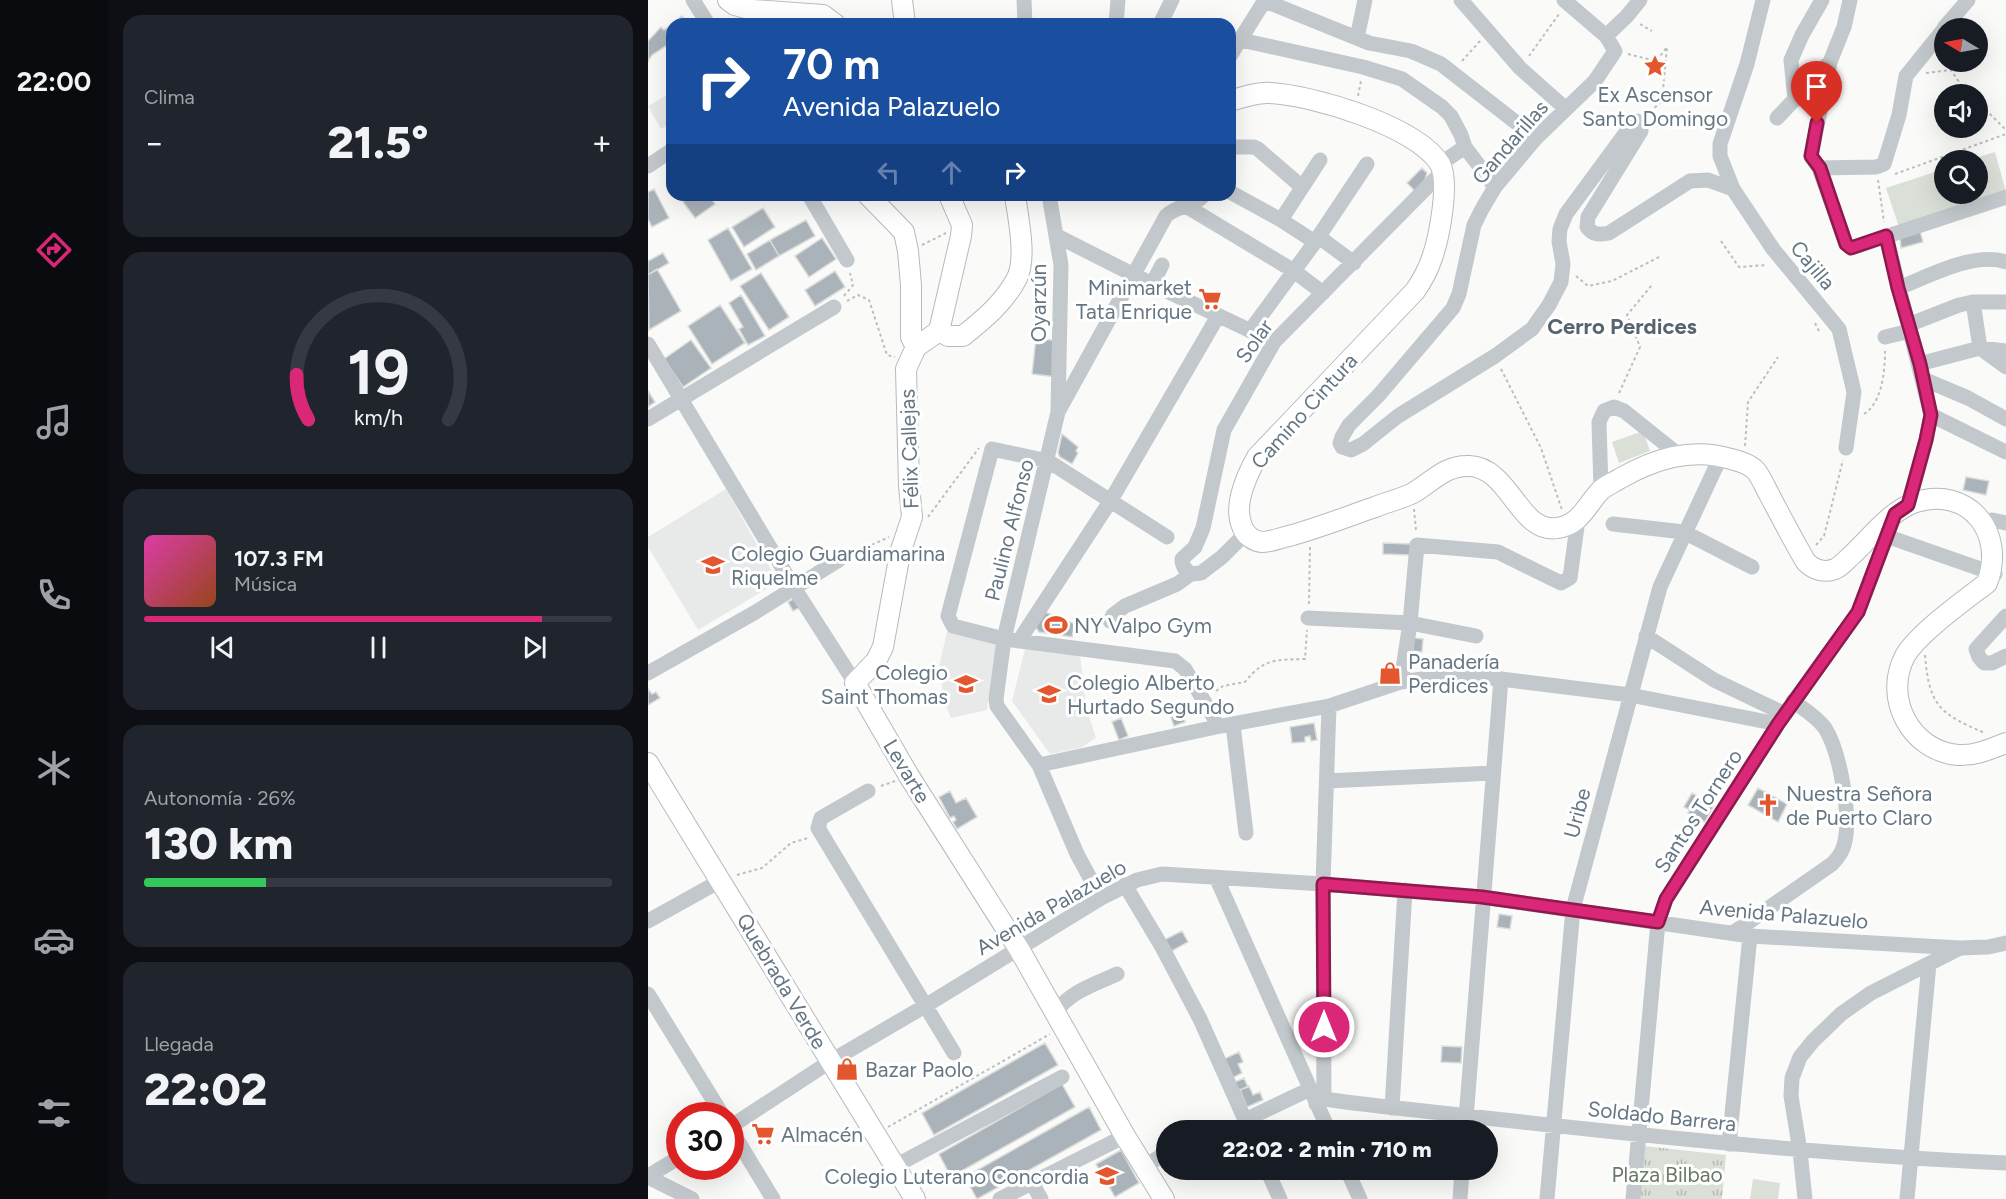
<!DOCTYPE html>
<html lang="es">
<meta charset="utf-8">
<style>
:root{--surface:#171b24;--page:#20242c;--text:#f1f3f6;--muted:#9ea1a6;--line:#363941;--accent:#db2777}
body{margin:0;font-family:Figtree,sans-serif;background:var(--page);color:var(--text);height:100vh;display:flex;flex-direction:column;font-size:22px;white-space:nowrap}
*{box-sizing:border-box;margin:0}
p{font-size:20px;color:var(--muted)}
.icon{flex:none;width:33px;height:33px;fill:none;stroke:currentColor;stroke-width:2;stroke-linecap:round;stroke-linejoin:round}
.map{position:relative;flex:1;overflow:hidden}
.panel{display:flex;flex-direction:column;gap:15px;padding:15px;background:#0d0f14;width:540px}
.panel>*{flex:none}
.guide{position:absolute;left:18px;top:18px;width:570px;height:183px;border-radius:18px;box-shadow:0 6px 24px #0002;background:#1a4fa0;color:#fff;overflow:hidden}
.needle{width:39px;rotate:280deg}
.buttons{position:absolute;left:1286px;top:18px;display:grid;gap:12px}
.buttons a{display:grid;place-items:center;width:54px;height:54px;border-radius:50%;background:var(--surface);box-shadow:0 6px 24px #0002;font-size:30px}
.speed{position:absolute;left:18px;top:1102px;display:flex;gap:12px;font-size:30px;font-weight:700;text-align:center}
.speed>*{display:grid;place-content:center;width:78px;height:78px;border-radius:50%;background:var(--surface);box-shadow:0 6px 24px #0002;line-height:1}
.speed .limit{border:9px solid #d22;background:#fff;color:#111}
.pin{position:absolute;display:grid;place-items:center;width:51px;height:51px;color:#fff;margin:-62px -26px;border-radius:50% 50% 50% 0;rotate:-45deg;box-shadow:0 0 6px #0007}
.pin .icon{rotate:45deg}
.me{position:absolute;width:66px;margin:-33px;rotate:0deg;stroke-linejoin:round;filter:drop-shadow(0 0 4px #0008)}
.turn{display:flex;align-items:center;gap:21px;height:126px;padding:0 18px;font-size:27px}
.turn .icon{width:78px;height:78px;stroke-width:2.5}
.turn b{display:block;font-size:42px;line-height:51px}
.lanes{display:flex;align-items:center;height:57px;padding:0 18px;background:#0003;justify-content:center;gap:30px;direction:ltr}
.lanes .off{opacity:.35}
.big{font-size:45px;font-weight:800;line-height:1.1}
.panel .widget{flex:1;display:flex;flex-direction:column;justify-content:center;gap:9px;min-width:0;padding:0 21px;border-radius:18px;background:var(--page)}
.panel .dial{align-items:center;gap:0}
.dial svg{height:156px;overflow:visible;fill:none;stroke:var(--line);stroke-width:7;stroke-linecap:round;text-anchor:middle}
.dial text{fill:var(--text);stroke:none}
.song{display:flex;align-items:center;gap:18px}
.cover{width:72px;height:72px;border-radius:9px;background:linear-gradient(135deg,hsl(320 70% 55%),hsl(20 70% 35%))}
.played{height:6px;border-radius:3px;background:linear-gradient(90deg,var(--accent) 85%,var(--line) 85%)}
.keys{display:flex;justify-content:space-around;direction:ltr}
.heat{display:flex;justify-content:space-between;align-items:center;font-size:33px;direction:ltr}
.charge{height:9px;border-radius:4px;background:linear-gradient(90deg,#34c759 26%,var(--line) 0)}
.trip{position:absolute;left:508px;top:1120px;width:342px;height:60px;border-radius:30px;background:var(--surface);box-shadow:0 6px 24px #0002;font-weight:800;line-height:60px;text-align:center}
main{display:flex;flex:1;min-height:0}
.tabs{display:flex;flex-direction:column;width:108px;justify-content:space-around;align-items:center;background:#090b0e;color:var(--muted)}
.tabs .icon{width:42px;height:42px}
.tabs .active{color:var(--accent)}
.tabs b{font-size:27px;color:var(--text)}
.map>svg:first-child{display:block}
</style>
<main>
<nav class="tabs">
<b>22:00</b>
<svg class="icon active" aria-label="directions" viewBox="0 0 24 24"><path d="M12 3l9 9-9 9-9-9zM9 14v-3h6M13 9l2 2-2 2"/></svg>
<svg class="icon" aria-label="music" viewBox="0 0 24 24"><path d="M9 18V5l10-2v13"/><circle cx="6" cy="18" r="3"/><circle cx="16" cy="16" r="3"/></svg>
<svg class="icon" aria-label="phone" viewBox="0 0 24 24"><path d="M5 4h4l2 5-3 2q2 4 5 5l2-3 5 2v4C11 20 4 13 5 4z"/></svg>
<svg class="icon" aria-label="climate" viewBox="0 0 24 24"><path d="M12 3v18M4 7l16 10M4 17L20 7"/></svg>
<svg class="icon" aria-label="car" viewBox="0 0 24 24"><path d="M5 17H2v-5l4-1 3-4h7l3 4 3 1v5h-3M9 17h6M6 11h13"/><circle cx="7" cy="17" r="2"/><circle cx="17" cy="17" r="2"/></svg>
<svg class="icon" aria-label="filters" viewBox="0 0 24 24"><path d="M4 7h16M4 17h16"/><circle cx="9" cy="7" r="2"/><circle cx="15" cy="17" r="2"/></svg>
</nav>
<section class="panel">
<div class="widget"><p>Clima</p>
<div class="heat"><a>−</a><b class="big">21.5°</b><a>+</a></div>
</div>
<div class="widget dial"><svg viewBox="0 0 100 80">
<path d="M14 69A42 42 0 1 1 86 69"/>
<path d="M14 69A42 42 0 0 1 8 46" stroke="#db2777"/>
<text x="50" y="56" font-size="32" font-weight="700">19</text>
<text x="50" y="72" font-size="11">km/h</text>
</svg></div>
<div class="widget">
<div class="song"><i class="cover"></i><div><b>107.3 FM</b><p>Música</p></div></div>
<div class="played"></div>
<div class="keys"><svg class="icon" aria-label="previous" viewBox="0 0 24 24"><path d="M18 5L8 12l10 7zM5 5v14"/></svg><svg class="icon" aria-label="pause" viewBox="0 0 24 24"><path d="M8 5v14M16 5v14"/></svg><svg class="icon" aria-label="next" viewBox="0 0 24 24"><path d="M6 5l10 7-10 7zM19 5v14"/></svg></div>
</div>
<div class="widget"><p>Autonomía · 26%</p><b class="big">130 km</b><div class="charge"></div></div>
<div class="widget"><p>Llegada</p><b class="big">22:02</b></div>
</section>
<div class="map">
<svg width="1358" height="1199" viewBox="0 0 1358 1199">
<defs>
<pattern id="park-tufts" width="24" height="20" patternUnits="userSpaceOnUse" patternTransform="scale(1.5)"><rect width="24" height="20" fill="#dadfd7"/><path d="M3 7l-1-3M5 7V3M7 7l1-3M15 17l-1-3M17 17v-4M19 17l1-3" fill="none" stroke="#b4b9b4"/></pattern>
</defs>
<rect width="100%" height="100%" fill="#fafaf8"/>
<path fill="#e8e9e9" d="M24 92V123L13 129 0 106Z
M78 489 130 582 50 630 0 547V537Z
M300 627 348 643 339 710 303 718 296 701 291 667Z
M378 645 432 653 438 707 448 738 432 748 402 754 364 701Z"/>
<path fill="url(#park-tufts)" d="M996 1146 1078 1155 1074 1199H990Z"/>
<path fill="#dadfd7" d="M1347 152 1358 192 1251 227 1238 188 1296 169V194H1329V160H1321Z
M995 431 1002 451 971 463 964 442Z
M1105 1179 1132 1183 1130 1199H1102Z"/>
<path fill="#aab3b9" stroke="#dcdcda" stroke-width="1.5" d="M34 16 40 24H24Z
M24 24V42L4 55 0 61V41L13 27 16 30Z
M774 168 779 173 777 180 767 191 759 183Z
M6 189 21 218 4 227 0 219V192Z
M44 195H61L67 204 47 218 35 202Z
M115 208 127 227 96 247 84 227Z
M158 220 167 236 131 256 122 240Z
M1271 227 1275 242 1253 248 1252 238Z
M80 228 104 269 83 281 60 240Z
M174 238 188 259 161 277 147 256Z
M122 240 131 256 108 270 99 254Z
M15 253 21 263 0 275V261Z
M9 269 33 311 1 330 0 275Z
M187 271 197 287 167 306 157 290Z
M113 273 141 317 121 330 92 286Z
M93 295 117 336 100 345 91 329 95 327 81 303Z
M72 305 97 343 64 364 40 326Z
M388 338 410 341 409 377 384 374Z
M43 340 63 368 35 387 16 359Z
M0 391 7 402 0 407Z
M414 434 430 447 428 451 430 453 424 464 412 457 410 453Z
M1318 477 1341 481 1338 495 1315 490Z
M735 543 763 544V555L735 554Z
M147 598 153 607 145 611 140 602Z
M397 612 427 624 424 637 391 632 387 626Z
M766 638 775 639 774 652 765 651Z
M743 667 748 670 742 679 737 676Z
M0 689 4 694 8 692 12 698 0 705Z
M537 702 541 715 536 717 537 722 526 726 520 709Z
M473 718 480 736 471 740 464 722Z
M666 723 669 740 663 741 662 736 657 737V742L644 743 642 727Z
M1110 788 1139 804 1130 822 1100 805Z
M302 791 308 803 318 798 329 817 309 829 305 822 308 820 306 816 302 818 291 797Z
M1044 793 1066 805 1057 822 1040 813 1042 810 1036 807Z
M851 914 864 916 862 929 849 927Z
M534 931 540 942 522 952 516 940Z
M397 1043 410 1065 286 1135 274 1113Z
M794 1046 814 1047 813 1063 793 1062Z
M591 1052 595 1062 590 1064 594 1073 584 1078 576 1059Z
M596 1078 600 1087 588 1091 585 1083Z
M414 1084 427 1107 303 1177 291 1154Z
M601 1086 605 1095 612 1092 615 1100 599 1107 592 1090Z
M441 1107 453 1130 329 1199 317 1177Z
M473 1150 491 1183 467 1197 448 1164Z"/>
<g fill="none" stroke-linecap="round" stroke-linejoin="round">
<g stroke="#b5babe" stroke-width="22">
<path id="major" d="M80 0 87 5 105 10 175 15 187 24
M254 0 257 24
M582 101C594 97 609 92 622 93 664 95 769 126 792 164 802 183 791 238 784 258 780 270 774 281 767 291L609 457C599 475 585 505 594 526 597 535 605 541 614 542 623 542 632 538 641 536 670 528 698 517 727 507 739 502 753 499 765 493 784 482 797 465 821 466 862 467 871 534 909 528 932 525 938 506 952 491 957 486 965 483 971 479 1006 459 1043 447 1083 459 1091 461 1103 465 1108 471 1113 477 1117 487 1121 494 1133 517 1145 540 1158 562 1166 570 1177 573 1187 569 1194 566 1199 559 1205 554 1223 537 1243 510 1268 502 1321 486 1358 533 1339 583 1317 600 1269 634 1257 656 1235 697 1262 751 1310 755 1327 756 1342 749 1358 743
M220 195 256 232 260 251 263 285V337L268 347
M291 331 268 347 258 369 261 485 264 517 252 553 235 647 228 661 207 683 261 776 371 949 477 1136 516 1199
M291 331 300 336H315C335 320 357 302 369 278 379 257 370 218 367 195
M291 331 313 236 314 225 301 195
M0 763 267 1199"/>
</g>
<path stroke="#bbbfc2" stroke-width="2" stroke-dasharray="3 3" stroke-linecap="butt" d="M992 24 1004 31
M980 54 1008 61 1019 47 1014 101 1002 112
M881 56 911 14
M814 61 832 41
M1278 73 1303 70 1313 85 1322 94
M710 96 713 81
M1329 101 1358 130
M1247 174 1358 134
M1230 180 1236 222
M1073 241 1091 267 1119 265
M274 245 298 233
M928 276 940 286 964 281 1013 256
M196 296 205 285 202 273
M199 301 210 295 221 300 239 355 247 357
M1167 323 1171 331
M853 369 893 448 914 510
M971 393 992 347 979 315 1004 285
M1216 414C1234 403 1237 371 1237 351
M1097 446 1100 402 1130 357
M766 509 768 530
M280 517 331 448
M1168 545 1176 536 1195 460
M202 555 241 537
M661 604 662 546
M1277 655C1281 706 1292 714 1337 733
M568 691 575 686 597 682C616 658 628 660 657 659L659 630
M233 786 247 781
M89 875 114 868 143 843 160 838
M240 1127 402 1034"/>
<path stroke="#c3c8cc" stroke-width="15" d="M45 0 60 24
M376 0 377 24
M813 0 872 68 918 109
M916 0 958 36 967 51 947 81 888 138 847 187 834 209 826 225 811 294 805 308 730 396 701 425 694 437 692 443 694 447 703 450 715 444 750 416 847 356 884 329 901 305 913 282 915 264 911 241 912 229 918 214 985 123 989 121 992 123 993 131 940 217 939 227C945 235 951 235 961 233L1042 181 1060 180 1085 189
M1115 0 1099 64 1072 144V156L1085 189 1125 249 1191 329 1206 392 1198 448
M1202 0 1196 27 1182 62 1163 156 1171 168 1198 244 1203 248 1358 197
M617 1 721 43 763 51 793 64 888 138
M468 24 470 0
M512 24 524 0
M1296 28 1320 0
M958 36 979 16 992 0
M709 38 717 0
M593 40 715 67 754 79 794 107 803 116 813 135 817 147 847 187
M582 56 617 0
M1147 100 1143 60 1154 35 1174 0
M1129 118 1180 64
M582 147H606L610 149 654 187
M792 164 817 147
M0 166 24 150
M1171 168 1228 167 1236 164 1251 115 1258 76 1296 29
M582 192 633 220 667 242
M161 195 199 260
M401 195 413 265 410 409
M538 206 646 271 675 293
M633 220 672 160
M409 236 504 284 626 342
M1238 236 1283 415 1278 440 1260 505
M671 237 706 263
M504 284 514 265
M1250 288C1280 277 1326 251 1358 262
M1325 302 1332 348 1358 367
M1260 325 1311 305 1325 302H1358
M602 331 667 242 719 164
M1237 337 1262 331
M0 344 150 594 207 683
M1271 364 1332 348 1358 351
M1275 379 1320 398 1358 419
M1283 415 1358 452
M0 419 186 307
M953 490 951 422 956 411 966 407 976 411 1031 455
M1344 520 1358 523
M965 524 1036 532 1104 567
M1238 536 1347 574
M519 537 400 461 344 449 300 616 305 626 356 639 527 661 537 669 566 718
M543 574C538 570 534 567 534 559L547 547 555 528 576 430 626 342 794 172
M1358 616 1328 649 1331 657 1336 663H1344L1358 656
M660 618 762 623 828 636
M462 621 465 615 477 606 529 584 543 574 553 573 574 557 598 533
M998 636 1066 680 1137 714
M371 641 463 500 570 316
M0 673 106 613 191 560
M753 682 762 623 769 545 850 552 913 583 922 578 930 519
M585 725 598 833
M391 765 568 727 681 706 753 682 802 675 853 679 982 695 1130 724
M679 781 845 773
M220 791 173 818 170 828 306 1053
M568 877 681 1131
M477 885 514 947 552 1019 602 1131
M453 898 429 854 391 765 349 706 348 699 356 639 410 412 518 216C529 205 546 207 556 195
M0 921 72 881
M1085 933 1184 864C1190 858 1194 853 1196 845 1204 818 1192 752 1177 728 1169 717 1156 709 1145 701
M0 994 75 1116
M408 1012C421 992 448 984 469 974
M676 1099 675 884 681 706
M668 1104 676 1099C724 1106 772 1110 820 1116 999 1136 1178 1155 1358 1163
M744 1108 757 890
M597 1120 662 1089
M82 1127 183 1061 277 1006 453 898 489 880 514 874 675 884 834 897 1102 936 1312 948
M82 1128 125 1199
M817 1131 853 679
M1081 1144 1102 936
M247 1166 414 1077
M496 1167 519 1152
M619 1170 632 1199
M699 1170 712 1199
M0 1176 32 1157
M0 1177 44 1199
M384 1183 393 1199
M352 1199 477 1136
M812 1199 814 1170
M899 1199 925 909 1012 587 1073 456
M985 1199 1010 922 1018 899 1130 724 1210 612 1247 514
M1157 1199 1152 1151 1143 1096 1144 1078 1152 1057 1165 1041 1193 1014 1223 993 1312 948 1340 947 1358 943
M1259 1199 1281 964"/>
<use href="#major" stroke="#fff" stroke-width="20"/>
</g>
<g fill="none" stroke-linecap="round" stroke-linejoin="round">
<g stroke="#8e194d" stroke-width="15">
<path id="route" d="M676 1027 675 884 834 897 1010 922 1018 899 1130 724 1210 612 1247 514 1260 505 1278 440 1283 415 1272 364 1250 288 1238 236 1203 248 1198 244 1172 168 1163 156 1169 123"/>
</g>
<use href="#route" stroke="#db2777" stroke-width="10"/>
</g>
<defs>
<g id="sight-bare" transform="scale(1.8)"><path d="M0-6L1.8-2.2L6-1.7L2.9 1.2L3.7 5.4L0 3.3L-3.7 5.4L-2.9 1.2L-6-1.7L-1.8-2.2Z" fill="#e4572e" stroke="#fff" stroke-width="2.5" paint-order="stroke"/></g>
<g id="supermarket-bare" transform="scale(1.8)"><path d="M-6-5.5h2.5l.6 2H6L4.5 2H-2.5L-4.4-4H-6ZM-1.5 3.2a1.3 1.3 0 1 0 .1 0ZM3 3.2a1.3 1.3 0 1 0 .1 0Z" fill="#e4572e" stroke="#fff" stroke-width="2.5" paint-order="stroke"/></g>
<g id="school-bare" transform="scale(1.8)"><path d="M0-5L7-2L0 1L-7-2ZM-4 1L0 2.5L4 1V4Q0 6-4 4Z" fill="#e4572e" stroke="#fff" stroke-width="2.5" paint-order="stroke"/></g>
<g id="stadium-bare" transform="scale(1.8)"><path d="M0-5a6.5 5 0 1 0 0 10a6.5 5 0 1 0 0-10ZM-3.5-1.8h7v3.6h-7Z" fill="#e4572e" stroke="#fff" stroke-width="2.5" paint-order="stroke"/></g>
<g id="shop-bare" transform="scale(1.8)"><path d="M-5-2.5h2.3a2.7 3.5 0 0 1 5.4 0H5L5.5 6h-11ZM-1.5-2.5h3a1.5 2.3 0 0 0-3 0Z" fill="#e4572e" stroke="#fff" stroke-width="2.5" paint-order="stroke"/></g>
<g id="church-bare" transform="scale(1.8)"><path d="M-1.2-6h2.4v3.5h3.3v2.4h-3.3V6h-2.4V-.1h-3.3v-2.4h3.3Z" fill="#e4572e" stroke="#fff" stroke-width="2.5" paint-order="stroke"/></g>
</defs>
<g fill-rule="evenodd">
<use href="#sight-bare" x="1007" y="66"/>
<use href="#supermarket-bare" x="562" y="299"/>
<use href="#school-bare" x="65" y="565"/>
<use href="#stadium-bare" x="408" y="625"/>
<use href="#shop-bare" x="742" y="673"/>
<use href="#school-bare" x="318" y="684"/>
<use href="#school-bare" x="401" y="694"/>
<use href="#church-bare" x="1120" y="805"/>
<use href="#shop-bare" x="199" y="1069"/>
<use href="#supermarket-bare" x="115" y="1134"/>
<use href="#school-bare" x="459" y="1176"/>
</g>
<g text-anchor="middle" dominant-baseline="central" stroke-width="6" stroke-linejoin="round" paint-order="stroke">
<g font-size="21" fill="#657683" stroke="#fff" text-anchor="start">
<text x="1007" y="94" text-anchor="middle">Ex Ascensor<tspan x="1007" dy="24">Santo Domingo</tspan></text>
<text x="544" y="287" text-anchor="end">Minimarket<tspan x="544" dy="24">Tata Enrique</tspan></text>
<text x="83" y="553">Colegio Guardiamarina<tspan x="83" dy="24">Riquelme</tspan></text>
<text x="426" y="625">NY Valpo Gym</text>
<text x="760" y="661">Panadería<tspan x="760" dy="24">Perdices</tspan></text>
<text x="300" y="672" text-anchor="end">Colegio<tspan x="300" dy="24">Saint Thomas</tspan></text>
<text x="419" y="682">Colegio Alberto<tspan x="419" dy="24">Hurtado Segundo</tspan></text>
<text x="1138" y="793">Nuestra Señora<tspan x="1138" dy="24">de Puerto Claro</tspan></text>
<text x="217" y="1069">Bazar Paolo</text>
<text x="133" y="1134">Almacén</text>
<text x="441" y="1176" text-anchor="end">Colegio Luterano Concordia</text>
</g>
<g font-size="21" fill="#657683" stroke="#fff">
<text transform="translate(862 142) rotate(-49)">Gandarillas</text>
<text transform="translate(1165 265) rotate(50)">Cajilla</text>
<text transform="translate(390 303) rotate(-90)">Oyarzún</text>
<text transform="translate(606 341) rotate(-55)">Solar</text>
<text transform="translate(656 411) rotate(-48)">Camino Cintura</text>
<text transform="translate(261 449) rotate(-92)">Félix Callejas</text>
<text transform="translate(361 530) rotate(-76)">Paulino Alfonso</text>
<text transform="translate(259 771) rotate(59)">Levarte</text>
<text transform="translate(1050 811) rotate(-57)">Santos Tornero</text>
<text transform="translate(929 813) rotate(-75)">Uribe</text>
<text transform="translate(403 907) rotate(-30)">Avenida Palazuelo</text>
<text transform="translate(1136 914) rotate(5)">Avenida Palazuelo</text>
<text transform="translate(134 981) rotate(59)">Quebrada Verde</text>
<text transform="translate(1014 1116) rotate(6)">Soldado Barrera</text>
</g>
<g font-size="21" fill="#687a64" stroke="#fff">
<text x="1019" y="1174">Plaza Bilbao</text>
</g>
<g font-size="22" font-weight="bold" fill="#57646e" stroke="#fff">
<text x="974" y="326">Cerro Perdices</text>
</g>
</g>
</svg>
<div class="buttons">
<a><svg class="needle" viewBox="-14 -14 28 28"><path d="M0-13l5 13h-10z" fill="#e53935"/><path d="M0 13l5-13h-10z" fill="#9ea1a6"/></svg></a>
<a><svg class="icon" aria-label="sound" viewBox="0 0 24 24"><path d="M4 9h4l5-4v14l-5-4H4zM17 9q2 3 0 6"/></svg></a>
<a><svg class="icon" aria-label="search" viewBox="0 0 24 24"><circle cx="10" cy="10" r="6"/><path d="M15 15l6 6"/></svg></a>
</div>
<div class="speed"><div class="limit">30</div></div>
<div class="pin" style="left:1169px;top:123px;background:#d93025"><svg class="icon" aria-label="arrive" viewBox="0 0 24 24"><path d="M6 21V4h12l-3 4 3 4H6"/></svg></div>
<svg class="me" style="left:676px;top:1027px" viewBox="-20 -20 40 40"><circle r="17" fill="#db2777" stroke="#fff" stroke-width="3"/><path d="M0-11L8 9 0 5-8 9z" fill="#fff"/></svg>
<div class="trip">22:02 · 2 min · 710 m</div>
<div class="guide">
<div class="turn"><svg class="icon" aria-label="right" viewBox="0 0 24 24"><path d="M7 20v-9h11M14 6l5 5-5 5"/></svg><div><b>70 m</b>Avenida Palazuelo</div></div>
<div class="lanes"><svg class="icon off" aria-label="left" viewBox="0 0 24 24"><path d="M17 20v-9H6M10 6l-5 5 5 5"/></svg><svg class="icon off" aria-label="ahead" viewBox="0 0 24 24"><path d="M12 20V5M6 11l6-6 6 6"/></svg><svg class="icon" aria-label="right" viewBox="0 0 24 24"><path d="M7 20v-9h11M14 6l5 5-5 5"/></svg></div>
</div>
</div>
</main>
